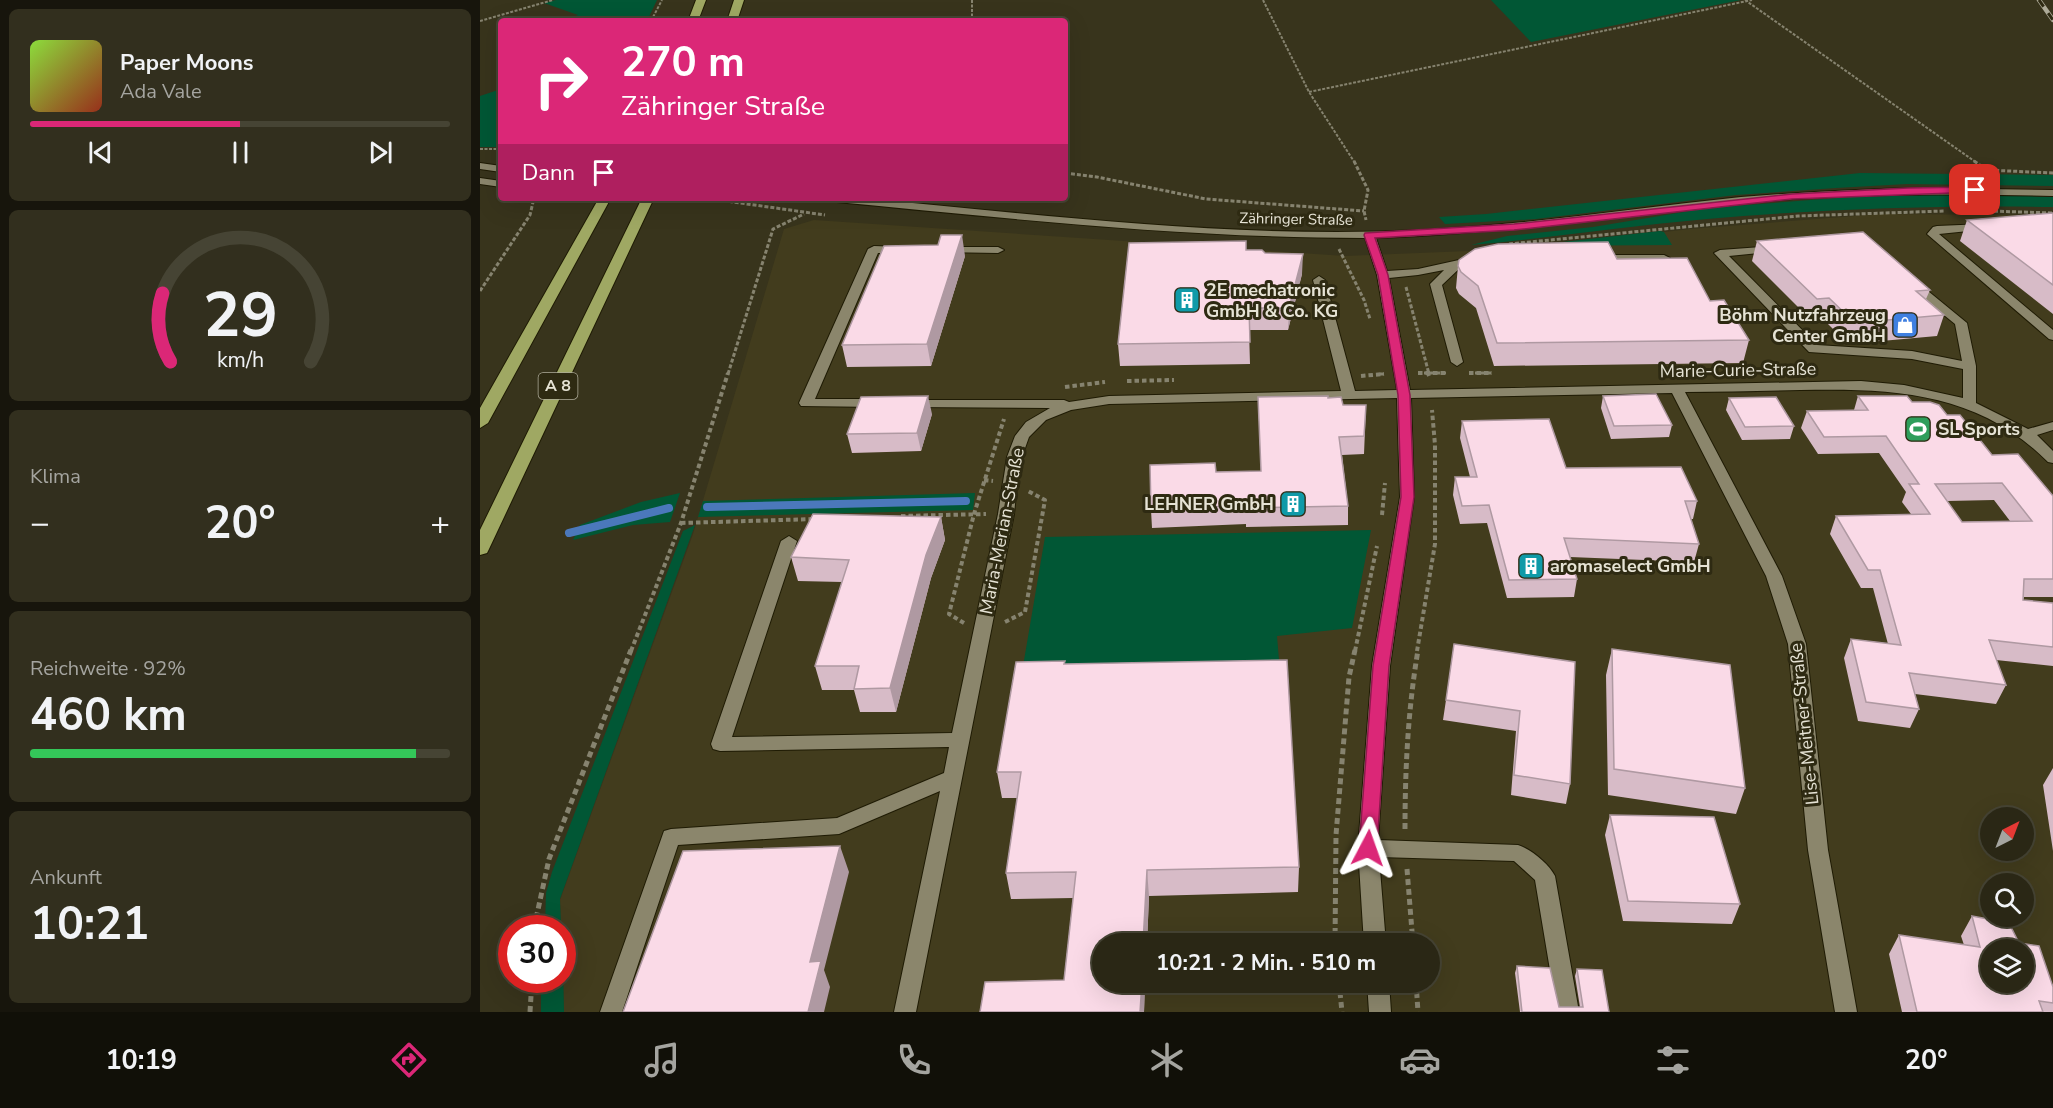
<!DOCTYPE html>
<html lang="de">
<meta charset="utf-8">
<style>
:root{--surface:#2a2715;--page:#322f1e;--text:#f1f3f6;--muted:#a5a5a0;--line:#464434;--accent:#db2777}
body{margin:0;font-family:"Nunito Sans",sans-serif;background:var(--page);color:var(--text);height:100vh;display:flex;flex-direction:column;font-size:22px;white-space:nowrap}
*{box-sizing:border-box;margin:0}
p{font-size:20px;color:var(--muted)}
.icon{flex:none;width:33px;height:33px;fill:none;stroke:currentColor;stroke-width:2;stroke-linecap:round;stroke-linejoin:round}
.map{position:relative;flex:1;overflow:hidden}
.side{display:flex;flex-direction:column;gap:9px;padding:9px;background:#17150c;width:480px}
.side>*{flex:none}
.top-card{position:absolute;left:18px;top:18px;width:570px;height:183px;border-radius:6px;box-shadow:0 6px 24px #0002,0 0 0 2px var(--line);background:#db2777;color:#fff;overflow:hidden}
.needle{width:39px;rotate:42deg}
.controls{position:absolute;left:1500px;top:807px;display:grid;gap:12px}
.controls a{display:grid;place-items:center;width:54px;height:54px;border-radius:50%;background:var(--surface);box-shadow:0 6px 24px #0002,0 0 0 2px var(--line);font-size:30px}
.speed{position:absolute;left:18px;top:915px;display:flex;gap:12px;font-size:30px;font-weight:700;text-align:center}
.speed>*{display:grid;place-content:center;width:78px;height:78px;border-radius:50%;background:var(--surface);box-shadow:0 6px 24px #0002,0 0 0 2px var(--line);line-height:1}
.speed .limit{border:9px solid #d22;background:#fff;color:#111}
.pin{position:absolute;display:grid;place-items:center;width:51px;height:51px;color:#fff;margin:-26px;border-radius:12px;box-shadow:0 3px 9px #0006}
.me{position:absolute;width:66px;margin:-33px;rotate:4deg;stroke-linejoin:round;filter:drop-shadow(0 0 4px #0008)}
.turn{display:flex;align-items:center;gap:21px;height:126px;padding:0 24px;font-size:27px}
.turn .icon{width:78px;height:78px;stroke-width:2.5}
.turn b{display:block;font-size:42px;line-height:51px}
.then{display:flex;align-items:center;height:57px;padding:0 24px;background:#0003;gap:12px;font-size:22px}
.big{font-size:45px;font-weight:700;line-height:1.1}
.side .tile{flex:1;display:flex;flex-direction:column;justify-content:center;gap:9px;min-width:0;padding:0 21px;border-radius:9px;background:var(--page)}
.side .dial{align-items:center;gap:0}
.dial svg{height:156px;overflow:visible;fill:none;stroke:var(--line);stroke-width:7;stroke-linecap:round;text-anchor:middle}
.dial text{fill:var(--text);stroke:none}
.song{display:flex;align-items:center;gap:18px}
.cover{width:72px;height:72px;border-radius:9px;background:linear-gradient(135deg,hsl(90 70% 55%),hsl(10 70% 35%))}
.played{height:6px;border-radius:3px;background:linear-gradient(90deg,var(--accent) 50%,var(--line) 50%)}
.keys{display:flex;justify-content:space-around;direction:ltr}
.heat{display:flex;justify-content:space-between;align-items:center;font-size:33px;direction:ltr}
.charge{height:9px;border-radius:4px;background:linear-gradient(90deg,#34c759 92%,var(--line) 0)}
.trip{position:absolute;left:612px;top:933px;width:348px;height:60px;border-radius:30px;background:var(--surface);box-shadow:0 6px 24px #0002,0 0 0 2px var(--line);font-weight:700;line-height:60px;text-align:center}
.menu{display:flex;height:96px;justify-content:space-around;align-items:center;background:#111008;color:var(--muted)}
.menu .icon{width:42px;height:42px}
.menu .selected{color:var(--accent)}
.menu b{font-size:27px;color:var(--text)}
main{display:flex;flex:1;min-height:0}
.map>svg:first-child{display:block}
</style>
<main>
<section class="side">
<div class="tile">
<div class="song"><i class="cover"></i><div><b>Paper Moons</b><p>Ada Vale</p></div></div>
<div class="played"></div>
<div class="keys"><svg class="icon" aria-label="previous" viewBox="0 0 24 24"><path d="M18 5L8 12l10 7zM5 5v14"/></svg><svg class="icon" aria-label="pause" viewBox="0 0 24 24"><path d="M8 5v14M16 5v14"/></svg><svg class="icon" aria-label="next" viewBox="0 0 24 24"><path d="M6 5l10 7-10 7zM19 5v14"/></svg></div>
</div>
<div class="tile dial"><svg viewBox="0 0 100 80">
<path d="M14 69A42 42 0 1 1 86 69"/>
<path d="M14 69A42 42 0 0 1 10 34" stroke="#db2777"/>
<text x="50" y="56" font-size="32" font-weight="700">29</text>
<text x="50" y="72" font-size="11">km/h</text>
</svg></div>
<div class="tile"><p>Klima</p>
<div class="heat"><a>−</a><b class="big">20°</b><a>+</a></div>
</div>
<div class="tile"><p>Reichweite · 92%</p><b class="big">460 km</b><div class="charge"></div></div>
<div class="tile"><p>Ankunft</p><b class="big">10:21</b></div>
</section>
<div class="map">
<svg width="1573" height="1012" viewBox="0 0 1573 1012">
<rect width="100%" height="100%" fill="#38341c"/>
<path fill="#423c1d" fill-rule="evenodd" d="M1400 214 1573 215V1012H84L80 900 213 534 304 229 334 220 865 256 1038 249 1210 229ZM1510 818H1544V850H1510ZM1510 884H1544V916H1510ZM622 944H950V982H622ZM1510 950H1544V982H1510Z"/>
<path fill="#015735" d="M76 0H177L167 21H81L98 15 64 3Z
M1011 0H1261L1051 42Z
M21 89V147H0V96Z
M1380 173 1573 175V186L1427 184 1356 188 1256 195 1056 219 965 224 959 217 1006 214Z
M1501 194 1573 197V207C1457 205 1342 209 1227 219 1148 226 1070 238 991 245L1027 236 1113 227 1228 208 1369 197Z
M1180 231 1184 232 1192 245 1047 246Z
M200 493 190 522 153 525 93 540 100 525 161 502Z
M495 493 493 510 218 517 223 501Z
M215 525 80 899 81 928H65L66 893 72 872 203 531Z
M891 530 872 628 797 636 800 672 541 678 565 537Z
M83 964 84 1012H61V980H82Z"/>
<g fill="none" stroke-linecap="round" stroke-linejoin="round">
<path stroke="#4b78bb" stroke-width="8" d="M227 507 486 501
M89 533 189 508"/>
<g stroke="#1f1b04" stroke-width="2">
<path id="minor" d="M0 163 21 166V172L0 169Z
M0 178 21 181V187L0 184Z
M1443 188 1573 190V196C1486 194 1400 193 1313 199 1174 210 1036 233 896 238L907 271 938 269 997 256 1003 259 982 266 962 285 983 362 977 366 971 362 950 284 964 270 938 275 909 278 930 390 1381 381 1424 385 1483 398V369L1432 359 1329 352 1234 253 1240 250 1295 246 1299 247V251L1249 256 1337 345 1432 351 1482 361 1475 324 1427 285 1429 282H1437L1487 323 1496 366V403L1548 429 1573 422V430L1557 435 1573 451V463L1568 462C1499 392 1413 388 1320 390 1282 391 1244 392 1205 392L1302 576 1326 644 1348 850 1377 1012H1355L1328 850 1308 644 1286 576 1192 393 931 398 934 497 910 666 898 840 1038 845C1051 849 1069 864 1075 876L1099 1012H1077L1055 880 1034 861 899 857 906 944H884L878 848 892 666 920 497 917 398 629 404 591 410 566 420 549 437 539 465 534 514 436 1012H414L460 791 359 834 198 845 142 1012H120L184 831 191 829 357 818 464 773 469 747 240 751 233 749 231 744 301 541 309 536 317 541 252 737 472 733 518 514 527 457 535 436 546 422 570 408 431 407 424 403 426 400H584L589 402 629 396 861 391 833 280 839 276 845 280 875 391 917 390 897 275 885 238C704 238 525 218 346 201L341 198H380C566 215 754 239 941 230 1048 225 1154 208 1261 197 1322 192 1382 189 1443 188Z
M1504 224 1509 227 1508 229 1459 234 1573 330V340L1569 339 1447 234 1453 227 1457 226Z
M394 246 421 247 427 250 421 253H398L335 399H398L405 403 398 407 321 406 319 403 388 249Z
M463 247H518L524 250 518 253 459 252V248Z
M1117 255H1184L1190 258 1184 261 1113 260V256Z
M887 982H909L911 1012H889Z"/>
</g>
<g stroke="#1f1b04" stroke-width="2">
<path id="highway" d="M216 0H226L218 21H208Z
M254 0H264L257 21H247Z
M119 198H131L8 423 0 428V408Z
M162 198H174L9 549 7 553 0 555V530Z"/>
</g>
<path stroke="#86836f" stroke-width="2" stroke-dasharray="3 1.5" stroke-linecap="butt" d="M492 0V21
M783 0 829 92 875 163
M1265 0 1497 163
M0 21 73 0
M171 21 182 0
M829 92 1272 0
M0 149H21"/>
<path stroke="#86836f" stroke-width="3" stroke-dasharray="4 2" stroke-linecap="butt" d="M874 161 888 190 884 211 886 220
M1494 161 1507 170 1573 173
M585 173 617 177 726 199 884 211
M225 198 345 215
M1508 211 1573 213
M1029 244 1318 216 1464 211
M859 249 884 300 890 319
M926 287 949 374
M0 291 50 215 54 198
M938 373H967
M989 373H1012
M248 374 293 229 324 214
M900 374H904"/>
<path stroke="#86836f" stroke-width="4" stroke-dasharray="4.5 3" stroke-linecap="butt" d="M938 373H967
M948 373 949 376
M989 373H1012
M881 376 904 374
M647 381 694 380
M585 387 625 382
M504 480 513 481
M902 515 905 483
M421 516 506 514
M201 523 335 519
M525 622 545 612 565 500 548 491
M484 623 469 614 494 514 524 419
M151 651 201 523 248 373
M875 651 897 546
M937 651 955 544V445L952 410"/>
<path stroke="#86836f" stroke-width="5" stroke-dasharray="6 4" stroke-linecap="butt" d="M925 829C925 769 928 709 938 650
M927 869 933 944
M54 928 69 859 151 650
M855 944 856 835 869 677 875 650
M859 982 862 1012
M936 982 938 1012
M50 1012 52 980"/>
<use href="#minor" fill="#8b866c" fill-rule="evenodd"/>
<use href="#highway" fill="#9fa863" fill-rule="evenodd"/>
<g stroke="#adaa98" stroke-width="4.5">
<path id="rail" d="M1559 0 1573 20"/>
</g>
<use href="#rail" stroke="#2e2a12" stroke-width="3" stroke-dasharray="8" stroke-linecap="butt"/>
</g>
<path fill="#d7bbc7" fill-rule="evenodd" d="M1573 213V314L1480 241 1487 220Z
M1277 241 1450 290 1446 299 1464 315 1457 336 1368 344 1343 319 1331 320 1272 261Z
M766 250 785 253 822 274 808 330H769L770 364 640 366 638 344Z
M485 256 451 366 367 367 362 345Z
M1137 259 1230 301 1269 340 1263 363 1014 366 996 308 979 294 976 288 978 266Z
M1123 396 1192 425 1189 437 1131 439 1121 408Z
M1378 396 1432 402 1467 415 1512 455 1573 496V597H1544L1543 600 1573 603V666L1516 660 1526 685 1516 704 1435 694 1439 709 1430 728 1378 721 1364 658 1371 639 1408 644 1393 588H1381L1350 534 1356 516 1431 514 1422 502 1426 492 1399 453 1338 454 1321 428 1327 411 1374 410ZM1514 500 1530 521 1482 522 1467 501Z
M778 397 848 398 863 405H886L884 454 862 455 868 506V525L766 527V524L672 528 671 510 736 472 781 471Z
M1249 398 1314 426 1310 439 1262 440 1246 410Z
M452 414 441 451 372 453 367 434Z
M982 421 1086 468 1217 501 1213 519H1211L1219 544 1214 562 1090 557 1097 579 1094 597 1027 598 1007 523 980 524 973 495 975 477H990L980 438Z
M461 517 465 540 451 578 416 712H380L374 690H342L335 666 362 582 318 581 311 557Z
M1132 649 1265 788 1256 814 1128 795 1126 675Z
M1095 662 1090 784 1086 804 1031 795 1036 731 963 720 966 700Z
M585 664 819 867 818 892 669 896 667 944H622V982H665L664 1012 584 980 593 898 531 899 526 873 537 798H522L517 772Z
M1573 768V851L1563 785Z
M1130 815 1260 904 1252 924 1143 921 1125 835Z
M1492 916 1573 987V1012H1422L1409 954 1419 935 1484 945 1481 936Z
M1037 966 1079 1007H1100L1095 976 1097 969 1129 1012H1040L1035 973Z"/>
<path fill="#af99a2" d="M482 235 485 256 451 366 447 344Z
M823 254 822 274 808 330 809 308Z
M448 396 452 414 441 451 437 433Z
M461 517 465 540 451 578 416 712 410 688 446 555Z
M360 846 369 872 344 970 350 987 344 1012H328L330 962Z
M667 870 669 896 667 944H663Z
M662 982H665L664 1012H660Z"/>
<path fill="#fadae7" stroke="#af99a2" stroke-width="1.5" fill-rule="evenodd" d="M1573 213V285L1487 220Z
M1383 232 1450 290 1436 291 1464 315 1375 323 1349 298 1337 299 1277 241Z
M461 235H482L447 344 362 345 404 246 458 245Z
M766 241V250H782L785 253 823 254 809 308H769L770 342 638 344 649 243Z
M1128 242 1137 259 1207 258 1230 301 1244 300 1269 340 1017 343 998 286 981 272 978 266 979 260 995 249 1018 244Z
M1176 394 1192 425 1134 426 1123 396Z
M448 396 437 433 367 434 381 397Z
M848 396V398L861 397 863 405H886L884 436 859 437 868 506 766 508V505L671 510 670 465 735 463 736 472 781 471 778 397Z
M1378 396H1427L1432 402H1450L1459 405 1467 415H1480L1512 455 1538 454 1573 496V579H1544L1543 600 1573 603V647L1509 640 1526 685 1429 673 1439 709 1386 702 1371 639 1421 645 1400 570H1388L1356 516 1450 514 1429 484H1439L1406 436 1344 437 1327 411 1388 410ZM1522 483 1552 521 1482 522 1455 484Z
M1296 397 1314 426 1265 427 1249 398Z
M1069 419 1086 468 1201 467 1217 501H1205L1219 544 1084 538 1097 579 1029 580 1009 505 982 506 975 477H997L982 421Z
M333 514 461 517 446 555 410 688 374 689 379 666H335L369 560 311 557Z
M974 644 1095 662 1090 784 1034 775 1040 711 966 700Z
M1132 649 1250 665 1265 788 1134 769Z
M807 660 819 867 667 870 663 944H622V982H662L660 1012H500L505 982 584 980 596 872 526 873 541 772H517L536 662 585 661 584 664Z
M1130 815 1234 817 1260 904 1148 901Z
M360 846 330 962 341 961 328 1012H143L203 851Z
M1492 916 1529 923 1539 943 1559 946 1573 987V1003L1559 1001 1563 1012H1437L1419 935 1500 947ZM1510 950H1544V982H1510Z
M1037 966 1070 968 1079 1007H1103L1097 969 1122 970 1129 1012H1042Z"/>
<path fill="#db2777" stroke="#8e194d" stroke-width="1.5" d="M1495 187 1500 190 1499 192 1312 199 1034 230 895 238 908 275 930 395 934 497 909 666 897 848 895 853 888 855 882 853 879 848 893 666 921 497 918 395 898 275 884 235 885 233 1034 224 1312 194 1428 188Z"/>
<defs>
<g id="building-square" transform="scale(1.35)"><rect x="-9" y="-9" width="18" height="18" rx="4" fill="#0f9aa8" stroke="#2e2a12"/><path d="M-4-6H4V6H1V3H-1V6H-4ZM-2.5-4.3h1.7v1.8h-1.7ZM.8-4.3h1.7v1.8H.8ZM-2.5-1h1.7V.8h-1.7ZM.8-1h1.7V.8H.8Z" fill="#fff"/></g>
<g id="shop-square" transform="scale(1.35)"><rect x="-9" y="-9" width="18" height="18" rx="4" fill="#3f7fe0" stroke="#2e2a12"/><path d="M-5-2.5h2.3a2.7 3.5 0 0 1 5.4 0H5L5.5 6h-11ZM-1.5-2.5h3a1.5 2.3 0 0 0-3 0Z" fill="#fff"/></g>
<g id="stadium-square" transform="scale(1.35)"><rect x="-9" y="-9" width="18" height="18" rx="4" fill="#2e9e5b" stroke="#2e2a12"/><path d="M0-5a6.5 5 0 1 0 0 10a6.5 5 0 1 0 0-10ZM-3.5-1.8h7v3.6h-7Z" fill="#fff"/></g>
</defs>
<g fill-rule="evenodd">
<use href="#building-square" x="707" y="300"/>
<use href="#shop-square" x="1425" y="325"/>
<use href="#stadium-square" x="1438" y="429"/>
<use href="#building-square" x="813" y="504"/>
<use href="#building-square" x="1051" y="566"/>
</g>
<g text-anchor="middle" dominant-baseline="central" stroke-width="6" stroke-linejoin="round" paint-order="stroke">
<g font-size="15" fill="#e6e3d5" stroke="#2e2a12">
<text transform="translate(816 219) rotate(1)">Zähringer Straße</text>
</g>
<rect fill="#2e2a12" stroke="#afac9a" stroke-width="1.5" x="58.5" y="373" width="39" height="26" rx="4.5"/>
<g font-size="16" font-weight="bold" fill="#e6e3d5">
<text x="78" y="386">A 8</text>
</g>
<g font-size="18" font-weight="bold" fill="#e6e3d5" stroke="#2e2a12" text-anchor="start">
<text x="726" y="290">2E mechatronic<tspan x="726" dy="21">GmbH &amp; Co. KG</tspan></text>
<text x="1406" y="315" text-anchor="end">Böhm Nutzfahrzeug<tspan x="1406" dy="21">Center GmbH</tspan></text>
<text x="1458" y="429">SL Sports</text>
<text x="794" y="504" text-anchor="end">LEHNER GmbH</text>
<text x="1070" y="566">aromaselect GmbH</text>
</g>
<g font-size="18" fill="#e6e3d5" stroke="#2e2a12">
<text transform="translate(1258 370) rotate(-1)">Marie-Curie-Straße</text>
<text transform="translate(522 531) rotate(-79)">Maria-Merian-Straße</text>
<text transform="translate(1324 724) rotate(-96)">Lise-Meitner-Straße</text>
</g>
</g>
</svg>
<div class="controls">
<a><svg class="needle" viewBox="-14 -14 28 28"><path d="M0-13l5 13h-10z" fill="#e53935"/><path d="M0 13l5-13h-10z" fill="#a5a5a0"/></svg></a>
<a><svg class="icon" aria-label="search" viewBox="0 0 24 24"><circle cx="10" cy="10" r="6"/><path d="M15 15l6 6"/></svg></a>
<a><svg class="icon" aria-label="layers" viewBox="0 0 24 24"><path d="M12 4l9 5-9 5-9-5zM3 14l9 5 9-5"/></svg></a>
</div>
<div class="speed"><div class="limit">30</div></div>
<div class="pin" style="left:1495px;top:190px;background:#d93025"><svg class="icon" aria-label="arrive" viewBox="0 0 24 24"><path d="M6 21V4h12l-3 4 3 4H6"/></svg></div>
<svg class="me" style="left:888px;top:848px" viewBox="-20 -20 40 40"><path d="M0-17L14 15 0 8-14 15z" fill="#db2777" stroke="#fff" stroke-width="4"/></svg>
<div class="trip">10:21 · 2 Min. · 510 m</div>
<div class="top-card">
<div class="turn"><svg class="icon" aria-label="right" viewBox="0 0 24 24"><path d="M7 20v-9h11M14 6l5 5-5 5"/></svg><div><b>270 m</b>Zähringer Straße</div></div>
<div class="then">Dann<svg class="icon" aria-label="arrive" viewBox="0 0 24 24"><path d="M6 21V4h12l-3 4 3 4H6"/></svg></div>
</div>
</div>
</main>
<nav class="menu">
<b>10:19</b>
<svg class="icon selected" aria-label="directions" viewBox="0 0 24 24"><path d="M12 3l9 9-9 9-9-9zM9 14v-3h6M13 9l2 2-2 2"/></svg>
<svg class="icon" aria-label="music" viewBox="0 0 24 24"><path d="M9 18V5l10-2v13"/><circle cx="6" cy="18" r="3"/><circle cx="16" cy="16" r="3"/></svg>
<svg class="icon" aria-label="phone" viewBox="0 0 24 24"><path d="M5 4h4l2 5-3 2q2 4 5 5l2-3 5 2v4C11 20 4 13 5 4z"/></svg>
<svg class="icon" aria-label="climate" viewBox="0 0 24 24"><path d="M12 3v18M4 7l16 10M4 17L20 7"/></svg>
<svg class="icon" aria-label="car" viewBox="0 0 24 24"><path d="M5 17H2v-5l4-1 3-4h7l3 4 3 1v5h-3M9 17h6M6 11h13"/><circle cx="7" cy="17" r="2"/><circle cx="17" cy="17" r="2"/></svg>
<svg class="icon" aria-label="filters" viewBox="0 0 24 24"><path d="M4 7h16M4 17h16"/><circle cx="9" cy="7" r="2"/><circle cx="15" cy="17" r="2"/></svg>
<b>20°</b>
</nav>
